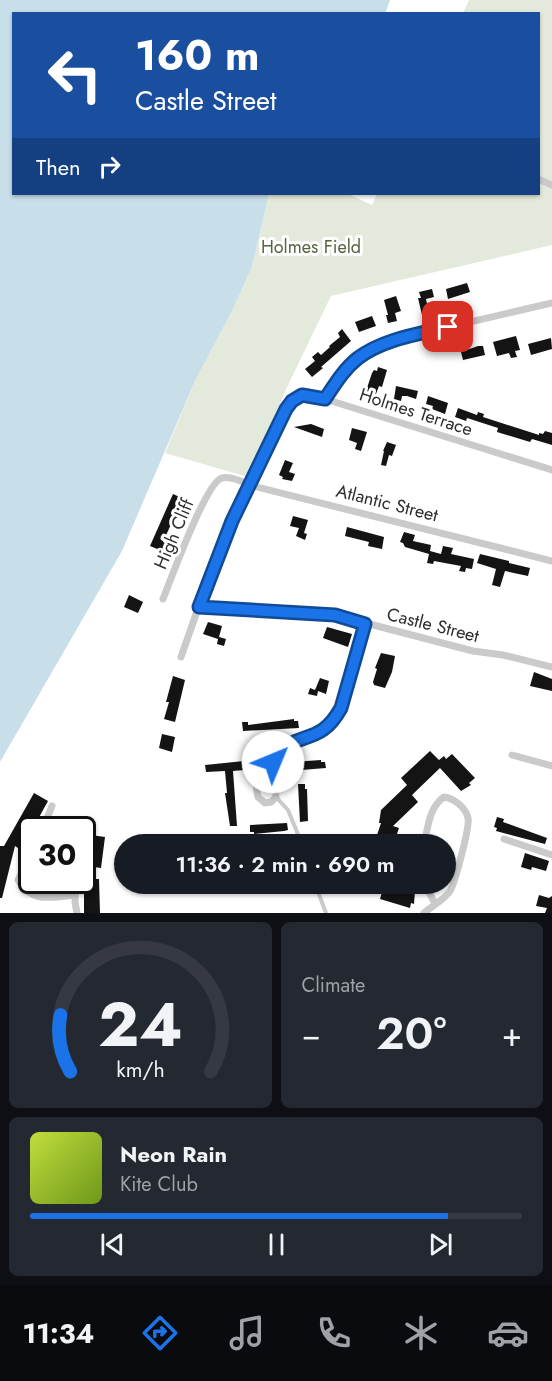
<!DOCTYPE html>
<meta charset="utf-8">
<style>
:root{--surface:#171b24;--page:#242831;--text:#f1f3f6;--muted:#9ea1a6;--line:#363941;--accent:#1a73e8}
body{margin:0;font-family:Jost,sans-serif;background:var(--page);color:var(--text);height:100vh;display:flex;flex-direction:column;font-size:22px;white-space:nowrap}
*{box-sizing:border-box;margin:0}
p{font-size:20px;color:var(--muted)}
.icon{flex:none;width:33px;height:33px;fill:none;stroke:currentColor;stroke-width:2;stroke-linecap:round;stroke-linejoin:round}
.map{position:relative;height:913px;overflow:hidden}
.panel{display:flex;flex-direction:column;gap:9px;padding:9px;background:#0d0f14;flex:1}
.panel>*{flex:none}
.hud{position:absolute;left:12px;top:12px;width:528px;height:183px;border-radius:0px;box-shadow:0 2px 4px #0004;background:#1a4fa0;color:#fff;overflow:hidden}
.speed{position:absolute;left:18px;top:816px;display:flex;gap:12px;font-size:30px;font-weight:700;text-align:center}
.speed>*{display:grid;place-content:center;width:78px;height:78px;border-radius:50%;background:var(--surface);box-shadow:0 2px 4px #0004;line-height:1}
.speed .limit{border:3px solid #111;border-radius:9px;background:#fff;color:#111}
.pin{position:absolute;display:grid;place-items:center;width:51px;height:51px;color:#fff;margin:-26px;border-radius:12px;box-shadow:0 3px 9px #0006}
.me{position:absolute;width:66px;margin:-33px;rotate:45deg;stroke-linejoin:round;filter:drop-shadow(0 0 4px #0008)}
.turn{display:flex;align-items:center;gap:21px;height:126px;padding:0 24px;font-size:27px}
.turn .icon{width:78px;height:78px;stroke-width:2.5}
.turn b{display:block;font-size:42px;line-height:51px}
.then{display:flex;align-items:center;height:57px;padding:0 24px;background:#0003;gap:12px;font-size:22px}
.big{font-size:45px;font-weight:600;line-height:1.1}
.panel .widget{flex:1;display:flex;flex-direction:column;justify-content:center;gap:9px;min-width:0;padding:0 21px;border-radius:9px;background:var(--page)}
.panel .dial{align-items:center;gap:0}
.dial svg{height:156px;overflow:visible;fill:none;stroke:var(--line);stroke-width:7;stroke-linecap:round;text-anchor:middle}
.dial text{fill:var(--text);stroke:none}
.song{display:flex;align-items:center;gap:18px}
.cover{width:72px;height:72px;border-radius:9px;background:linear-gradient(135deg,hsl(70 70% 55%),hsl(80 70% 35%))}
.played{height:6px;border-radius:3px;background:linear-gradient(90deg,var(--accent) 85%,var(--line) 85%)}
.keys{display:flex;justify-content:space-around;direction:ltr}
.heat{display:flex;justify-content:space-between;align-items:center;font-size:33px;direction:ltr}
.panel .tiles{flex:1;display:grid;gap:9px;grid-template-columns:1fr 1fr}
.widget:last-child{grid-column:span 2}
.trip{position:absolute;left:114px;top:834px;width:342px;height:60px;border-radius:30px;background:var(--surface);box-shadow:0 2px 4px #0004;font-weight:600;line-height:60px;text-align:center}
.dock{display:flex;height:96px;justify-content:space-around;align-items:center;background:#090b0e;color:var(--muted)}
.dock .icon{width:42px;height:42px}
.dock .active{color:var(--accent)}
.dock b{font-size:27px;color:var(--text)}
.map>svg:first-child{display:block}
</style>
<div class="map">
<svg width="552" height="913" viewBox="0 0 552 913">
<rect width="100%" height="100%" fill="#fff"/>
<path fill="#e4eadb" d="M469 0H552V245L331 296 289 383 248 477 165 453 195 381 233 309 252 267 269 194H348L372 205 377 194H538V14L463 13Z"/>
<path fill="#c8dfea" d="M0 0H390L385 14H14V194H269L252 267 233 309 195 381 122 551 0 762Z"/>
<path fill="#141414" d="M467 283 470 292 448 299 446 289Z
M432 289 434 297 426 299 429 313 422 315 418 298H421L419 292Z
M396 296 401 311 395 313 397 321 388 323 386 315H388L384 300Z
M372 316 376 326 359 332 355 322Z
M342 329 351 341 321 367 323 368 312 377 305 369 315 361 312 357 318 352 321 355 330 347 329 346 340 337 338 333Z
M516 336 520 350 515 351 517 357 511 358 509 353 497 356 493 342Z
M551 338 552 349 531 355 528 344Z
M478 346H483L485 355 463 360 461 352Z
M378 367 387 370 382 387 379 386 376 394 366 391 372 373 374 370 377 371Z
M396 386 418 391 416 399 407 396H402L401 401 394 399Z
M428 396 448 403 445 414 432 409 433 406 426 404Z
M458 408 477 415 478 412 484 414 483 417 539 435V433L543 434 545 431 552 433V445L532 439 530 442 497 432 498 428 467 418 466 421 455 417Z
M311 424 324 429 322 437 294 427Z
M352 428 367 432 361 451 355 449 357 443 349 440Z
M387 442 396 445 392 456 389 455 386 466 381 465 384 451H383Z
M285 460 293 463 289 472 295 474 292 481 282 479 283 477 279 475Z
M173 494 184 499 179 512 177 511 163 542 165 543 162 551 150 546Z
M293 516 308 520 304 533 307 534 305 540 296 536 299 528 290 526Z
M347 527 384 537 382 549 368 546 369 542 345 536Z
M404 532 415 535 413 541 431 545 430 551 441 554 443 546 453 548 451 554 474 559 472 569 466 568 465 572 459 571 461 566 434 561 433 564 427 563 429 554 405 547 403 543 400 542Z
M480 554 509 561V563L530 568 528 576 505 571 500 587 492 585 496 569 477 563Z
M129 595 143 602 138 613 124 607Z
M208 622 222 626 219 637 226 639 224 646 217 644 218 639 203 634Z
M327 627 352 634 348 647 323 638Z
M381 653 395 656 392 672 385 688 374 685 373 682 377 669 375 668Z
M534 672 552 679V691L530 686Z
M173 676 185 680 175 722 164 719 169 702H166Z
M320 678 329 681 326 694 318 691 317 696 308 694 310 688 315 690Z
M294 719V721H298L299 728 243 731 242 722H248V725Z
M162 734 175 737 172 752 159 748Z
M430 751 439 760 444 756 446 759 452 754 475 778 469 783 471 785 461 791 440 768 412 795 418 802 393 826 399 828 395 840 406 843V844H379L381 837 377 835 381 823H379L381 810 407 785 401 778Z
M321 760V762H325L326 768 289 771 288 764 292 762Z
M244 761V770L233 771 237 826H230L225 793H227L225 771 206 772 205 765Z
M298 784H305V789H307L308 821 300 822Z
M34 793 48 801 21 850 15 846 2 898H0V846H4Z
M497 817 504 819 503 822 547 838 545 844 496 831 497 828 494 827Z
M287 823 288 830 284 831 254 834V832H250V825Z
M91 835 105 837 101 868 87 866Z
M525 853 549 861 546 871 532 867 531 870 521 867Z
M84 879H99L100 913H84Z
M380 884H391L415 891 414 904 411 903 410 908 380 899 382 892 378 891Z
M539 895 549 898 552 896V913H545L547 908 536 906Z"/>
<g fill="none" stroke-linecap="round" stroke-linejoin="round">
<path stroke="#cacaca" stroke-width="4" d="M276 797 288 810 302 844
M315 884 326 913"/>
<path stroke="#cacaca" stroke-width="7" d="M538 179 552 185
M325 399 341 375 359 358 375 348 431 331 552 303
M163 599C171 579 206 482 222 478 231 476 241 481 249 485L552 561
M199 607 335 615 473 651 503 655 552 667
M181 657 208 580 232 521 286 409C297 392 308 395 325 399L552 470
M276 751C262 763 253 779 258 797L265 803 271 802 276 797 273 772 276 751C289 742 304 741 319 734 346 719 357 653 365 624
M512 755 552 766
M45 824 56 830
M42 830 52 806
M504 839 552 855
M82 842V846
M424 844C428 828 429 807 444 797 454 798 466 808 468 818 470 827 455 883 450 891 444 900 432 906 424 913
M32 852 18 880C32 904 51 897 75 895
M76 880 75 902 77 913
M425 884 435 904"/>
</g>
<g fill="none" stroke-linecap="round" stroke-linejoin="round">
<g stroke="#114b97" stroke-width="15">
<path id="route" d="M273 762 276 752C304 731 321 744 341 708L365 624 335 615 199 607 232 521 286 409 292 401 302 395 325 399C335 384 344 369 358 358 383 339 419 334 448 327"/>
</g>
<use href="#route" stroke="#1a73e8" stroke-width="10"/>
</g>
<g text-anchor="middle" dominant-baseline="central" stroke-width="6" stroke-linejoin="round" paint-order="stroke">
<g font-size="18" fill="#53673d" stroke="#fff">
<text x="311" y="247">Holmes Field</text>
</g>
<g font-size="18" fill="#2d2d2d" stroke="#fff">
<text transform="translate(416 412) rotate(18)">Holmes Terrace</text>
<text transform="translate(387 503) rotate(14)">Atlantic Street</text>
<text transform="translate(174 534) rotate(-67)">High Cliff</text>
<text transform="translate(433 625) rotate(14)">Castle Street</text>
</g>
</g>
</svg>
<div class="speed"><div class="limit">30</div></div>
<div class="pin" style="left:448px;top:327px;background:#d93025"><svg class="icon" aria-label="arrive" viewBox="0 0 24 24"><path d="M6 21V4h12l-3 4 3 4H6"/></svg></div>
<svg class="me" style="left:273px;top:762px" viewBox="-20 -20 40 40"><circle r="19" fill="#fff"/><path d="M0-13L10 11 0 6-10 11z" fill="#1a73e8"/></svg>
<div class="trip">11:36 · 2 min · 690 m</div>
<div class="hud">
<div class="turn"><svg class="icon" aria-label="left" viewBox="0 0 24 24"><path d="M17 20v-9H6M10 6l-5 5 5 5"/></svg><div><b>160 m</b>Castle Street</div></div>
<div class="then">Then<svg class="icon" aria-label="right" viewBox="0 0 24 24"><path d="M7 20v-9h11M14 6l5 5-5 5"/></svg></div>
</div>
</div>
<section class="panel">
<div class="tiles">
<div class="widget dial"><svg viewBox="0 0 100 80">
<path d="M14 69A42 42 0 1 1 86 69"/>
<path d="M14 69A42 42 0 0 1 9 40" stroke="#1a73e8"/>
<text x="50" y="56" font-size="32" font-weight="700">24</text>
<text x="50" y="72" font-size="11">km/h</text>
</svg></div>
<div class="widget"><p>Climate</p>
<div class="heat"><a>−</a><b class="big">20°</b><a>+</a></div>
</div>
<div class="widget">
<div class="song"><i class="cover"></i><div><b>Neon Rain</b><p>Kite Club</p></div></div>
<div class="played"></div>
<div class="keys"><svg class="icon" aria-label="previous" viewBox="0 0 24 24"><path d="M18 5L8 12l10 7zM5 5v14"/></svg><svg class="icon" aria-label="pause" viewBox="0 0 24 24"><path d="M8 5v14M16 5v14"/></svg><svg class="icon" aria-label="next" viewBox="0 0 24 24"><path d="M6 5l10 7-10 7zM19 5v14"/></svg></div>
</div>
</div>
</section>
<nav class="dock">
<b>11:34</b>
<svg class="icon active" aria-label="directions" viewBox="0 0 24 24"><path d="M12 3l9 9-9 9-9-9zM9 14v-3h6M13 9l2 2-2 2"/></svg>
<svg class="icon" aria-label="music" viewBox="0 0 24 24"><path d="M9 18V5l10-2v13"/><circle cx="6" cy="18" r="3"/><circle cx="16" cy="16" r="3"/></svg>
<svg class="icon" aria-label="phone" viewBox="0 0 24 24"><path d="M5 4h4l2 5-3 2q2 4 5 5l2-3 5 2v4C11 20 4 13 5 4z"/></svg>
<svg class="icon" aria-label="climate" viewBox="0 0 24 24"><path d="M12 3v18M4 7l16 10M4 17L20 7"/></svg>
<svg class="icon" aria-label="car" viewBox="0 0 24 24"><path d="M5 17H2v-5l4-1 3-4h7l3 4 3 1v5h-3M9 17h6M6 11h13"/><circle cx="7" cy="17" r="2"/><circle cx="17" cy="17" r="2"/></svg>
</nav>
